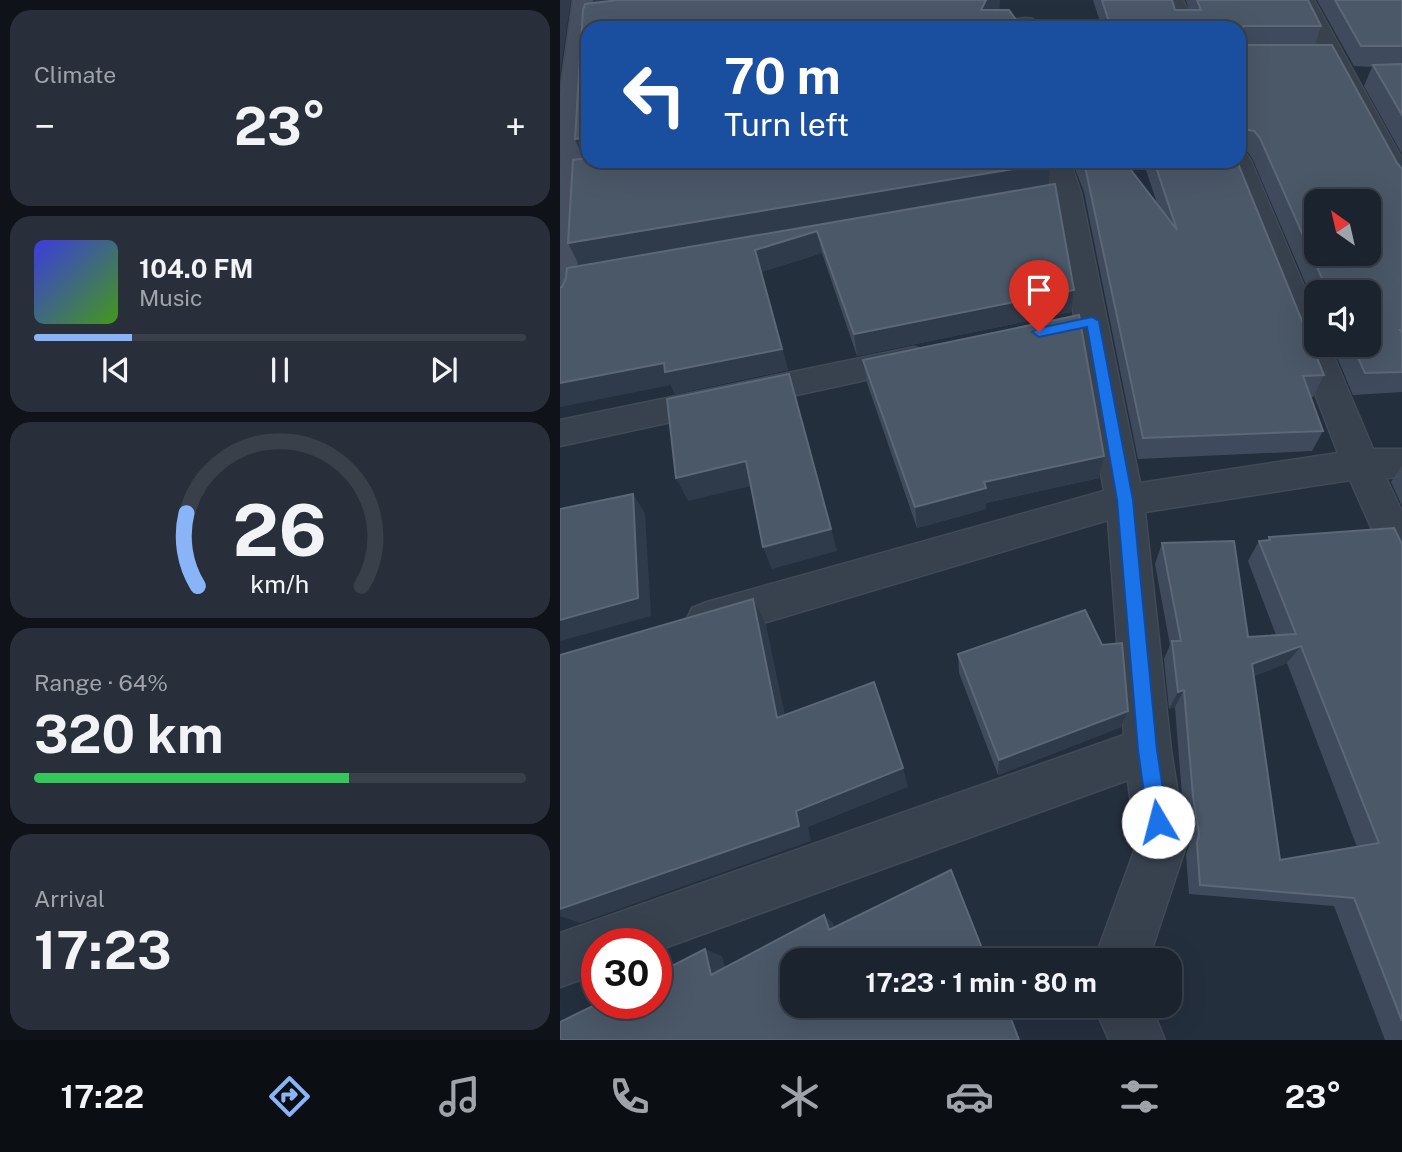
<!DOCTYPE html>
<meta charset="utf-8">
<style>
:root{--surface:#1b232e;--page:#282f3a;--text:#f1f3f6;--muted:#a0a4aa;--line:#39404a;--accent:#8ab4f8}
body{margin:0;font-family:"Public Sans",sans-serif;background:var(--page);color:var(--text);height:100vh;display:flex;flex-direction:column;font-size:26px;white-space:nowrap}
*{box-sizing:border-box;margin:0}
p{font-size:23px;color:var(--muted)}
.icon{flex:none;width:38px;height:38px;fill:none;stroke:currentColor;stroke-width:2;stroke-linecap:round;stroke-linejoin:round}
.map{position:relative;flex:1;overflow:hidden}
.details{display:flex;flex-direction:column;gap:10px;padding:10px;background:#0f1319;width:560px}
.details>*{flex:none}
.top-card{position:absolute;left:21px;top:21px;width:665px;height:147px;border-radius:21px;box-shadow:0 7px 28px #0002,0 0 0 2px var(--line);background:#1a4fa0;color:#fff;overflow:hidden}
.needle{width:46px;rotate:326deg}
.buttons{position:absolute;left:744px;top:189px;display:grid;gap:14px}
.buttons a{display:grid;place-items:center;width:77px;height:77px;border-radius:14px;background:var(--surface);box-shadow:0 7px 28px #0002,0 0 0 2px var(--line);font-size:35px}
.speed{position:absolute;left:21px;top:928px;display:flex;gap:14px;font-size:35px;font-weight:700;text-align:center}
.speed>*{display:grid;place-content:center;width:91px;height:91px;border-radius:50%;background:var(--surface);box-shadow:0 7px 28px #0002,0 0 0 2px var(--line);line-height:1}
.speed .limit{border:10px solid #d22;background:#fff;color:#111}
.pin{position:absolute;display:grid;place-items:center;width:60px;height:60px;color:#fff;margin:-72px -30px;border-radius:50% 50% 50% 0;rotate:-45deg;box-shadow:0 0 7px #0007}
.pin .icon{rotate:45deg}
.me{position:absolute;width:77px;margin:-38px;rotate:352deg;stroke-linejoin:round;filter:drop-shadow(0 0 5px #0008)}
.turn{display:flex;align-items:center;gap:24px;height:147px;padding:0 28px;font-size:32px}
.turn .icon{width:91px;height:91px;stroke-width:2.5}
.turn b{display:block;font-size:49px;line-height:60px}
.big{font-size:52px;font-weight:700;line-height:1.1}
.details .widget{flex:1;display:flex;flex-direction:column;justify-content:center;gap:10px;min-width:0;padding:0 24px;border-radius:21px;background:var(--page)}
.details .dial{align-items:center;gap:0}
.dial svg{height:182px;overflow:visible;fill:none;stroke:var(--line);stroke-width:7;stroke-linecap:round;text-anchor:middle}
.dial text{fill:var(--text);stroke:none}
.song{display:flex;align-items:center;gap:21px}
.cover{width:84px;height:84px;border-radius:10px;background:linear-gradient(135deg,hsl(240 70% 55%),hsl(100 70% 35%))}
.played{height:7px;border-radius:4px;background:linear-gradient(90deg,var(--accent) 20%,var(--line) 20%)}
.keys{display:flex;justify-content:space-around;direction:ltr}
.heat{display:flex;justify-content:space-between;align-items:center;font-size:38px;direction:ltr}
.charge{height:10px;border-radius:5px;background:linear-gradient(90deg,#34c759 64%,var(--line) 0)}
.trip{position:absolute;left:220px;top:948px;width:402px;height:70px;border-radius:21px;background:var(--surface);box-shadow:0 7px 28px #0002,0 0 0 2px var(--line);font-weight:700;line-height:70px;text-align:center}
.dock{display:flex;height:112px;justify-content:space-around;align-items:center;background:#0b0e12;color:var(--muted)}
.dock .icon{width:49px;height:49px}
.dock .selected{color:var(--accent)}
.dock b{font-size:32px;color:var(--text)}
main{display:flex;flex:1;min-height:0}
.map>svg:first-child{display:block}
</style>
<main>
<section class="details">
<div class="widget"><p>Climate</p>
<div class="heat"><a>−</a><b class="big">23°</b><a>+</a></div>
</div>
<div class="widget">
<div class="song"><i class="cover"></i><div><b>104.0 FM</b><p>Music</p></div></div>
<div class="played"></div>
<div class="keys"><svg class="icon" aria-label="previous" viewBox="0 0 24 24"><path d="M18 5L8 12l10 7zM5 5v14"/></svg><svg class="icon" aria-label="pause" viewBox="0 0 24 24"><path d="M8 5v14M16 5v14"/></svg><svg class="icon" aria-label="next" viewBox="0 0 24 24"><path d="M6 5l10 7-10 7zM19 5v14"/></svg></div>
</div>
<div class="widget dial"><svg viewBox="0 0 100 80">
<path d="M14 69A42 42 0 1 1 86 69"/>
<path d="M14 69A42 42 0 0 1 9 37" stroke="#8ab4f8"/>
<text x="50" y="56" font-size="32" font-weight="700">26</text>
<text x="50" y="72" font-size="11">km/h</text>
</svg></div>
<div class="widget"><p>Range · 64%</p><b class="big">320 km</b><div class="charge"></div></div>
<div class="widget"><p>Arrival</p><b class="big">17:23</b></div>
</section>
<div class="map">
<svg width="842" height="1040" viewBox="0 0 842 1040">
<rect width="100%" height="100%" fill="#242f3e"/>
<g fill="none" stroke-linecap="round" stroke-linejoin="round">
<g stroke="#414a57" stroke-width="3">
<path id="street" d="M603 0H623L635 28H613Z
M734 0H754L842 159V191L833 189 829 183Z
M465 18 473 19 476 24 473 28H423L426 23Z
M679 153 687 155 691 161 756 315V345H769L813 449H842V477L826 478 842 512V570L828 565 790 480 585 512 611 750 626 846 588 961H534L576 846 568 780 96 951V943H37V974L0 987V933L564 735 548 520 147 640 132 634 126 621 132 608 147 602 544 491 493 193 484 161H510L521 193 580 483 778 453 665 161H679Z
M354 347 366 351 370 359 366 367 0 446V420Z
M534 1006H591L605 1040H549Z"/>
</g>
<g stroke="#414a57" stroke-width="3">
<path id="secondary" d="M13 0H33L30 28H28L15 300 11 307 0 310V92Z"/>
</g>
<use href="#street" fill="#38414e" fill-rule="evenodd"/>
<use href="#secondary" fill="#465061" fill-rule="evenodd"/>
</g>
<path fill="#3f4b5c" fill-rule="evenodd" d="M533 0H612L615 10H629L626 0H748L761 26 755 45 842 169V392L793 395 772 345H808V292H756V308L693 160 688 152 679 151V28H542Z
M757 0H842V154L804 86 812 67 794 66Z
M512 161H564L597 203 583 161H677L764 375 753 397H750L763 431 752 451 578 459 524 192Z
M495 184 511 312 297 356 262 253 201 272 228 370 115 394 111 385 0 287Z
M303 360 539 478 426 503V509L357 528 307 383Z
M842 466V506L831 482Z
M709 537 842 544V1040H825L774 906 629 894 626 854 629 846 623 808 615 707 609 709 604 659 610 645 595 564 602 543 688 637 716 635 688 561 699 541 708 540ZM727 663 797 847 720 860 694 676Z
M542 645 568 711 561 727 438 775 399 673 398 654Z"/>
<path fill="#2f3b4b" d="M0 0H11L0 74Z
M33 0H88L35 7Z
M426 0H440L439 19 421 10Z
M28 137V160L24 161 15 139Z
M490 163 489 185 19 265 8 243Z
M257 231 262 253 201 272 228 370 115 394 111 385 0 407V383L195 250Z
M514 290 511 312 297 356 294 334Z
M236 398 277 551 212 569 203 547Z
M544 456 539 478 426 503V509L357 528 355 507 424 482Z
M186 461 195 485 128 501 116 478Z
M73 494 85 513 91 616 0 641V620Z
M193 599 206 625 230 739 217 718Z
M741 646 727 663 680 682 692 664Z
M624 690 615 707 609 709 618 692Z
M568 711 561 727 438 775 439 760Z
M343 768 348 787 248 827 251 841 20 923 0 916V909L236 811Z
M264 915 273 923 278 938 269 930Z
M145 949 162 956 168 980 151 975Z"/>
<path fill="#4b5868" stroke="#5c6777" stroke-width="2" fill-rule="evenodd" d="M58 0H427H426L421 10H449L462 28H28V137L15 139 23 10 25 4Z
M542 0H612L615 10H641L637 0H748L761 26H684L682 28V42L684 45H772L837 163 842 169V330H840L842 333V372L805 373 792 345H808V292H768L700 138 694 131 683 129 682 137H679V28H551ZM756 201H808V254H756Z
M775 0H842V46H801Z
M842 64V115L813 65Z
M28 158V161H490V163L8 243 13 160Z
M523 161H564L617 230 594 161H677L764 375 743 376 763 431 583 438 526 171Z
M495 184 514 290 294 334 257 231 195 250 222 349 105 372 104 363 0 383V287H2L6 278 7 268Z
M519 315 544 456 424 482 426 488 355 507 303 360Z
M229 374 271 529 203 547 186 461 116 478 107 399Z
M73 494 78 598 0 620V509Z
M834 528 842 544V1021L794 898 640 885 637 843 639 834 633 796 624 690 618 692 612 641H621L602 543 674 541 688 637 736 634 699 541 710 540 709 537ZM741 646 819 843 720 860 692 664Z
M193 599 217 718 314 682 343 768 236 811 239 826 0 909V655Z
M525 610 542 645 562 643 568 711 439 760 398 654Z
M391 870 427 961H233V1006H446L459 1040H0V1022L39 1003H96V974L145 949 151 975 264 915 269 930Z"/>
<path fill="#1a73e8" stroke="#114b97" stroke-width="2" d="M532 317 539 321 573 500 597 750 608 822 605 829 598 832 591 829 588 822 578 750 557 500 527 327 479 337 472 332 479 328Z"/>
</svg>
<div class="buttons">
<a><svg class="needle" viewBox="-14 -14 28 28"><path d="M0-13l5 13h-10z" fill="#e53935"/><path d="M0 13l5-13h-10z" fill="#a0a4aa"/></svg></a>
<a><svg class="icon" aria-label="sound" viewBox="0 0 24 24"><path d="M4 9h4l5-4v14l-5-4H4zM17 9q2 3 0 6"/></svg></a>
</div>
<div class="speed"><div class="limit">30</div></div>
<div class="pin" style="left:479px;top:332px;background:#d93025"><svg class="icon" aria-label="arrive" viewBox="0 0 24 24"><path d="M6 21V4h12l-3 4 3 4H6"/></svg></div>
<svg class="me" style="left:598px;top:822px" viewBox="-20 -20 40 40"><circle r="19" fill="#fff"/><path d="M0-13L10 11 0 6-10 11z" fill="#1a73e8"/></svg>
<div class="trip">17:23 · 1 min · 80 m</div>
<div class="top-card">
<div class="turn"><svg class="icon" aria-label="left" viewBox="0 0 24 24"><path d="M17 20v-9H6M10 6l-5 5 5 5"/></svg><div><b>70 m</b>Turn left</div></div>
</div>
</div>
</main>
<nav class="dock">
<b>17:22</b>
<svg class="icon selected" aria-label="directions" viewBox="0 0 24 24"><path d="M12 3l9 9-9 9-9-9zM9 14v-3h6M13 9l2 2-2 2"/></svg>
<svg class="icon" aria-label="music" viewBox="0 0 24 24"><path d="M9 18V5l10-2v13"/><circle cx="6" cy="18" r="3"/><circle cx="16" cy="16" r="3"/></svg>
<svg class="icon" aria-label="phone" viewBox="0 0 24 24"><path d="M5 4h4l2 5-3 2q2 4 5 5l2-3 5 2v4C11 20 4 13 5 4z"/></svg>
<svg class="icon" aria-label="climate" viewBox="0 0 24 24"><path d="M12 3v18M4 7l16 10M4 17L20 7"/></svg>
<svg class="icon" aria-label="car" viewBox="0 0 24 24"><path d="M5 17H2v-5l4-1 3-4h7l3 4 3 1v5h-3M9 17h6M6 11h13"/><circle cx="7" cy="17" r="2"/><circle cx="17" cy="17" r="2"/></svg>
<svg class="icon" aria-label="filters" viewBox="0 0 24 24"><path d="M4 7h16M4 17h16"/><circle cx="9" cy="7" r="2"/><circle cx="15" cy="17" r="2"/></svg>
<b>23°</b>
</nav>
